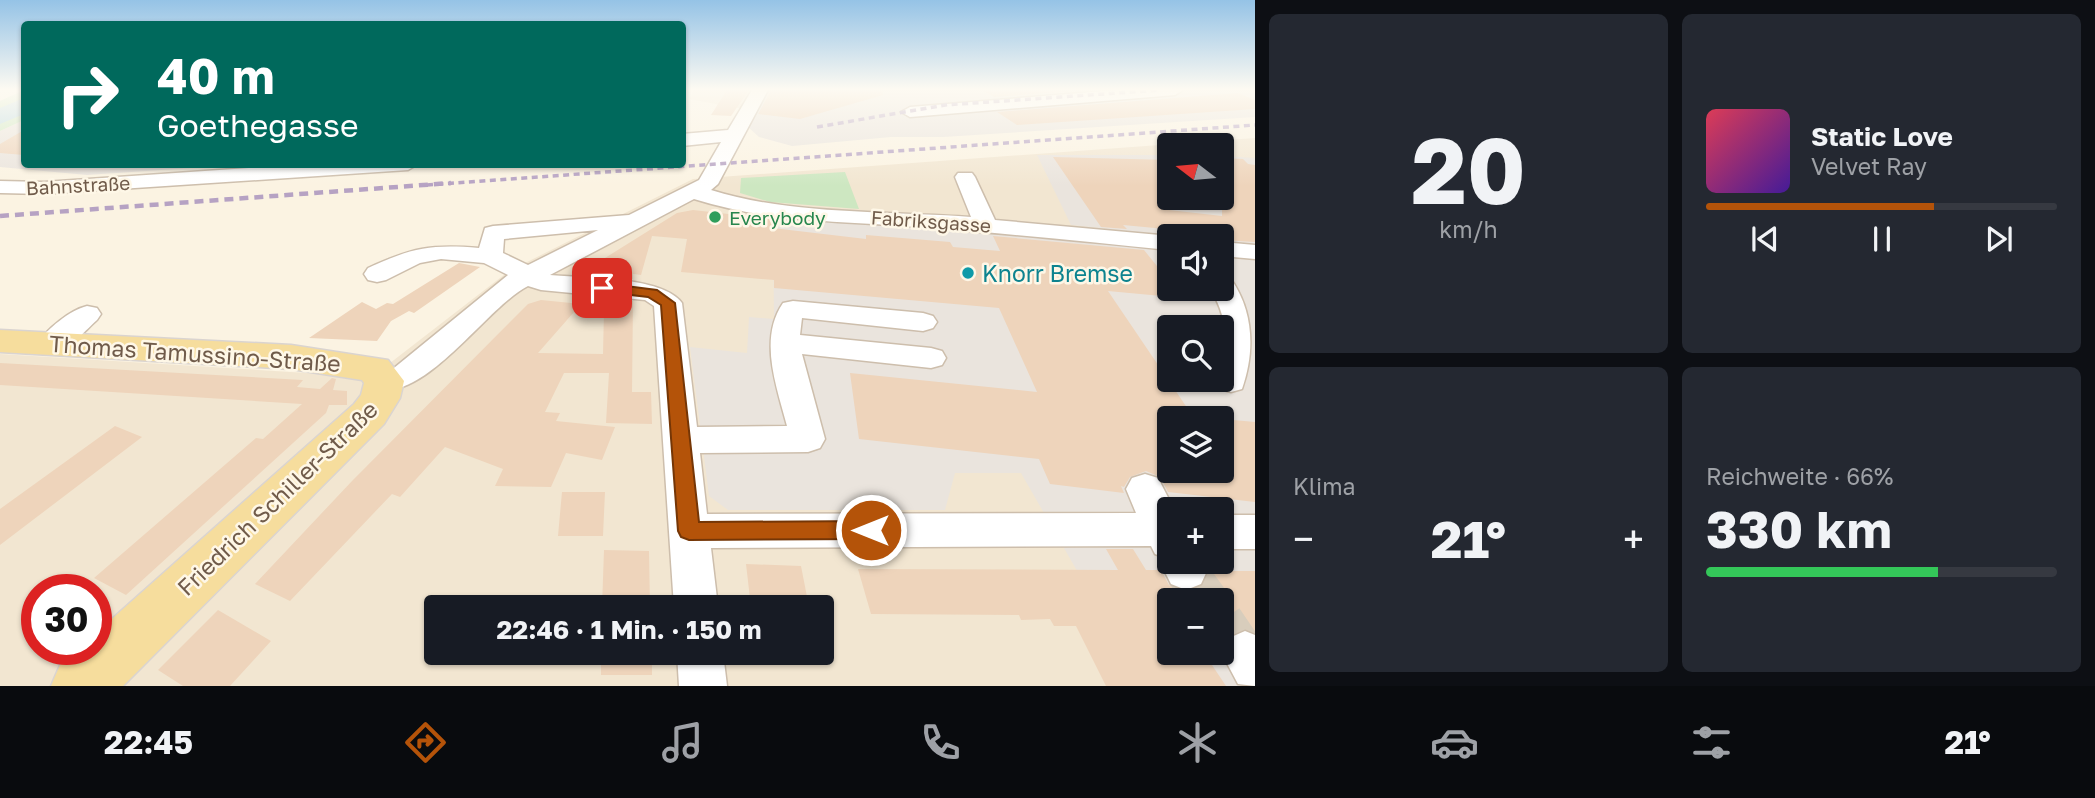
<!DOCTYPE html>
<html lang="de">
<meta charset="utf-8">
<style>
:root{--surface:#171b24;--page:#242831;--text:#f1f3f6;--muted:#9ea1a6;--line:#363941;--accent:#b45309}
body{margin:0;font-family:"Golos Text",sans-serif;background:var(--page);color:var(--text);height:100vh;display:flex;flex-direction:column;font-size:26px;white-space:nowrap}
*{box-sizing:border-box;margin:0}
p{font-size:23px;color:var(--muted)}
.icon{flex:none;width:38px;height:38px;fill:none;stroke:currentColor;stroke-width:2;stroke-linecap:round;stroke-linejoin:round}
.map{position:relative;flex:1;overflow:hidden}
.details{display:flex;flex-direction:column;gap:14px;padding:14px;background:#0d0f14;width:840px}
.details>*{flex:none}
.hud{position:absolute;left:21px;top:21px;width:665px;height:147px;border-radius:7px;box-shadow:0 2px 5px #0004;background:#00695c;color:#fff;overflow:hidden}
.needle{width:46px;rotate:286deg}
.controls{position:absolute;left:1157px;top:133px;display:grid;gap:14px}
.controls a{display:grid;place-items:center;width:77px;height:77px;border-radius:7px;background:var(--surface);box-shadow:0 2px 5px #0004;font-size:35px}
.speed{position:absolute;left:21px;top:574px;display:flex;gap:14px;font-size:35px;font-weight:700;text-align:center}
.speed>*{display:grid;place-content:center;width:91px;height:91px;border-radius:50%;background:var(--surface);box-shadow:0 2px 5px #0004;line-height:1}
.speed .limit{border:10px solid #d22;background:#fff;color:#111}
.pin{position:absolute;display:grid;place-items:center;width:60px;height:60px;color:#fff;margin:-30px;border-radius:14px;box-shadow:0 4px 10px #0006}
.me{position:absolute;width:77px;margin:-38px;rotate:270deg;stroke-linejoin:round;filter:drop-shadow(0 0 5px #0008)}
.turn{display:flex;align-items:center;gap:24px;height:147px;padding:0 21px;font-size:32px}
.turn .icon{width:91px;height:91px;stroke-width:2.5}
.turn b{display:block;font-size:49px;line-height:60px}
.big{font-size:52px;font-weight:700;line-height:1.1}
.details .widget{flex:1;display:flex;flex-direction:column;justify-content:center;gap:10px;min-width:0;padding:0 24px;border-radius:10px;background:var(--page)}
.details .dial{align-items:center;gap:0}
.dial b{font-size:91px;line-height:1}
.song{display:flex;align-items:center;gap:21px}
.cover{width:84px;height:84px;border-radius:10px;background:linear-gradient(135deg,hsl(350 70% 55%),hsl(260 70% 35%))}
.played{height:7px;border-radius:4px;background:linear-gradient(90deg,var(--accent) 65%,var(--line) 65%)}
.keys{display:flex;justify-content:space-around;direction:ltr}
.heat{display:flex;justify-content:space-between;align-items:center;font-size:38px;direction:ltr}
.charge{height:10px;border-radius:5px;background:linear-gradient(90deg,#34c759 66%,var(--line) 0)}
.details .tiles{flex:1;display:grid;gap:14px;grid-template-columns:repeat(2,1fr)}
.trip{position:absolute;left:424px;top:595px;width:410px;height:70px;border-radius:7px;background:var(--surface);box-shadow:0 2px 5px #0004;font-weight:700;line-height:70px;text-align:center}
.tabs{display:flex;height:112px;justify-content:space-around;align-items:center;background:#090b0e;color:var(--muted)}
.tabs .icon{width:49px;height:49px}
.tabs .active{color:var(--accent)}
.tabs b{font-size:32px;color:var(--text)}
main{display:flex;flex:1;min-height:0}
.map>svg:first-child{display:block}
</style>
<main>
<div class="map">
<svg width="1255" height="686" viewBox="0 0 1255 686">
<rect width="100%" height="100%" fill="#fbf3e2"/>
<path fill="#f2e6d1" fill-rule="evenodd" d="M694 90H752L743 109 689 99Z
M1255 138V686H0V354L372 377 509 271 693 179ZM1169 145H1222V198H1169ZM1169 236H1222V289H1169ZM1169 327H1222V380H1169ZM1169 418H1222V471H1169ZM1169 509H1222V562H1169ZM37 590H96V649H37ZM1169 600H1222V653H1169ZM436 607H821V653H436Z"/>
<path fill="#eae4dd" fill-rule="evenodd" d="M766 90H1255V117L943 137H891L792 146 759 137 748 127Z
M24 120V164L235 165 87 175 0 167V131Z
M1037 155H1169V198H1222V156L1255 158V244L1222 241V236H1177L1071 225Z
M773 217 1031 236 1169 250V289H1222V256L1255 260V686H1143L1021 473H955L945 510H728L709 496 690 347 747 353 749 317 774 319ZM1169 327H1222V380H1169ZM1169 418H1222V471H1169ZM1169 509H1222V562H1169ZM1169 600H1222V653H1169Z"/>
<path fill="#cde7c1" d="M24 90V120L0 131V101Z
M845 172 859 209 770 202 740 193 741 178Z"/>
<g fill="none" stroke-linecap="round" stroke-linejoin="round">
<path fill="#b8d9e3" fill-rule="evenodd" d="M24 98V114L0 124V108Z"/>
</g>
<path fill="#eed4bb" d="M727 90H749L731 116 711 115Z
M771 90H882L883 95 800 119 758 114Z
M982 90H1087L994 97Z
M1238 93 1255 100V109L1017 125 997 112Z
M24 130V155L0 153V144Z
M1053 157 1169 160V210L1222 216V158L1243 159 1248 164 1255 165V242L1222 240V236H1190L1187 231 1123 225 1127 229 1101 227Z
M693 210 773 219V228L781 229 866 239V235L950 242 953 247 1000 251 993 236 1144 250 1169 281V289H1175L1183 298 1108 291 1194 418H1169V471H1222V419L1255 422V502L1168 492 1160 477 1146 471 1130 477 1124 487 1121 486 1124 493 1050 484 1039 459 859 439 850 373 1037 392 999 308 774 288V280L681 272 687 239 652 236 641 275 633 274V279L627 278 630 274 604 272 605 258 677 213Z
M459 263 480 267 414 313 409 311 391 321 377 341 309 338 362 302 376 309 387 303 393 304Z
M612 299 633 301 632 392H651L652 424 606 423 609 373H564L545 412 560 413 556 421 615 427 602 460 566 453 551 487 495 486 503 469 445 447 400 497 392 494 290 601 255 584 352 481 528 304 541 300 581 304 538 353 603 354 604 311Z
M0 363 303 380 297 387 320 389 332 378 336 379 333 390 347 391V405H329L326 413 126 595 94 578 256 438 263 439 302 404 0 385Z
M115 426 142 437 0 545V509Z
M562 492H605L603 536H558Z
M1106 549H1133L1146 570H1161L1169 585 1185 592 1202 586 1209 571H1255V632L1244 629 1228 636 1222 649V600H1169V653H1204L1226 686H1106L1076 626H1054L1050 619 1021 620 1019 615 871 614 858 569 1118 570Z
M604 550 649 551 650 607H602Z
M746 564 801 566 809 607H751Z
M218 610 271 641 230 686H183L158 670Z
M601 653H652V675H601Z"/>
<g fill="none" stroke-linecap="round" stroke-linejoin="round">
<path stroke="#d8cdbc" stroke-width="42" stroke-dasharray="42 21" stroke-linecap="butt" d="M1186 571 1207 600
M1222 620 1245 654"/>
<g stroke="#cdbeac" stroke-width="3">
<path id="minor" d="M752 90H768L718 184 711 190C790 215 888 211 971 217L955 177 958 173H972L975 177 995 220 1171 236H1169V250C1081 241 993 232 904 226 833 221 763 221 694 199L550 275C582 278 663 276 682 303L697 427 787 426C777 388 758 339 783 303L793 301 923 313 933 316 937 322 933 328 923 331 802 318 800 335 931 348 942 351 946 358 942 365 931 368 802 354 825 439 820 448 808 452 700 453 707 514 1136 513 1126 489 1132 478 1145 474 1158 478 1174 509H1169V562H1203L1207 571 1201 584 1186 590 1171 584 1160 562 1163 557 1155 554 1151 546 711 548 718 607H674L654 306 645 300 541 290 528 286C484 309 426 403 373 389L368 381 373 373 394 368 508 275 484 263 441 259 420 263 386 280 377 282 368 280 364 274 368 268C412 248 430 244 479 248L485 228 493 226 629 215 699 180 721 142 682 146V134L728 130ZM598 230 528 265 503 253 504 239Z
M1117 90H1183L1175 95 910 117 901 112 910 107Z
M307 164H418L408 170 44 194 0 193V181L44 182Z
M1222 242 1255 245V259L1222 256Z
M1222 277 1231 279C1254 312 1255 352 1242 389L1231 392 1220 389 1215 381 1222 380C1222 337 1233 331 1211 289H1222Z
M87 306 97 308 101 314 97 320C80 335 65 357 41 351L37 344C47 329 70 310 87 306Z
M1222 515H1255V549H1222Z
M1245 631 1255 635V686L1238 684 1222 654 1229 638Z
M677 653H723L727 686H679Z"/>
</g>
<g stroke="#dad4d0" stroke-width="3">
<path id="major" d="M0 330 291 345 388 360 404 381 400 398 384 424 123 686H51L60 665 78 649H96V633L354 404 361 395 364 383 362 380 291 369 0 352Z"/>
</g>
<use href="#minor" fill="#fff" fill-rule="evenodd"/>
<use href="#major" fill="#f6dd9d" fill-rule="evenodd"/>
<path stroke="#b6a2c3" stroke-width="3.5" stroke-dasharray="6 4.5" stroke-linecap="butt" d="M817 127 945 105 1160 90
M427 185 1255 125"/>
<path stroke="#b6a2c3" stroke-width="4.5" stroke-dasharray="9 6" stroke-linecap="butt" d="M0 216 451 183"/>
</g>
<linearGradient id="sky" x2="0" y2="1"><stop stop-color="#95c3e6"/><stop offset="0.48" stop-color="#fdfaf2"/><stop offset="1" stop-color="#fdfaf2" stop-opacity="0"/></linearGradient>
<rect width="1255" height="186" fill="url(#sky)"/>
<path fill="#b45309" stroke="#753606" stroke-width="2" d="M602 283 657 290 675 303 699 522 871 521 879 523 882 530 879 536 871 539 689 540 681 537 678 531 661 305 648 297 597 291V284Z"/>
<circle fill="#2e9e5b" stroke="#fef7e7" stroke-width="2.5" cx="715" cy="217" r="7"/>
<circle fill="#0f9aa8" stroke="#fef7e7" stroke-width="2.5" cx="968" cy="273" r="7"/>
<g text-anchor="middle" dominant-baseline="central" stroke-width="5" stroke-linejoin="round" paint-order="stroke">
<g font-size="19" fill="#705b4a" stroke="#fef7e7">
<text transform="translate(78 185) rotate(-3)">Bahnstraße</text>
<text transform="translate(931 221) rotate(4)">Fabriksgasse</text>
</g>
<g font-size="19" fill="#27864d" stroke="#fef7e7" text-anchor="start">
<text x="729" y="217">Everybody</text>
</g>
<g font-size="23" fill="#0d838f" stroke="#fef7e7" text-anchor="start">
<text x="982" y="273">Knorr Bremse</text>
</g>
<g font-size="23" fill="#705b4a" stroke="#fef7e7">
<text transform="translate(195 353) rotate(4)">Thomas Tamussino-Straße</text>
<text transform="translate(277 498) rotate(-44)">Friedrich Schiller-Straße</text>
</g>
</g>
</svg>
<div class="controls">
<a><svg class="needle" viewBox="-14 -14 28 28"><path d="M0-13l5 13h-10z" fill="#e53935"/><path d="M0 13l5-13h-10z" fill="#9ea1a6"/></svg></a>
<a><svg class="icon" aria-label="sound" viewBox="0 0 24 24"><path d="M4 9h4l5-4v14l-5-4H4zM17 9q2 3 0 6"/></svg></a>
<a><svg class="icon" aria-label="search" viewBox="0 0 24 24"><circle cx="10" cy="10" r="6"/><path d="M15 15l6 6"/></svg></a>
<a><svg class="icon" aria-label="layers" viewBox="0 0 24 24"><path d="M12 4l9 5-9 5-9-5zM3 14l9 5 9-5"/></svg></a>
<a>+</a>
<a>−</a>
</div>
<div class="speed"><div class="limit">30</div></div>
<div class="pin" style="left:602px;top:288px;background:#d93025"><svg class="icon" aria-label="arrive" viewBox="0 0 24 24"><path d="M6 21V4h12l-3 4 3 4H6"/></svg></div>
<svg class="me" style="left:871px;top:530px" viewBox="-20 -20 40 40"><circle r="17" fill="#b45309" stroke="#fff" stroke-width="3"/><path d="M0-11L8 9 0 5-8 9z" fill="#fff"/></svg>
<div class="trip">22:46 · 1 Min. · 150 m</div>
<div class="hud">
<div class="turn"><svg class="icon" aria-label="right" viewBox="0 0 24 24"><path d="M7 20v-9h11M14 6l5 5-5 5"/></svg><div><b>40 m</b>Goethegasse</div></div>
</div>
</div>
<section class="details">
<div class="tiles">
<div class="widget dial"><b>20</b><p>km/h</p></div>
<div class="widget">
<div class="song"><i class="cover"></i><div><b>Static Love</b><p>Velvet Ray</p></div></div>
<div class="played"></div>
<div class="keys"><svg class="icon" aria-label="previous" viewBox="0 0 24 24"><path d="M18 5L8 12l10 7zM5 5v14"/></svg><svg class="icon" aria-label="pause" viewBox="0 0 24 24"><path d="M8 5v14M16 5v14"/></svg><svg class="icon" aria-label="next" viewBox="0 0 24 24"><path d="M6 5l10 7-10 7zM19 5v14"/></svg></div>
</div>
<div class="widget"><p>Klima</p>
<div class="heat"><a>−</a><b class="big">21°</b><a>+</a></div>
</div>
<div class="widget"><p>Reichweite · 66%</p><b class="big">330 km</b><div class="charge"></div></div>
</div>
</section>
</main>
<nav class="tabs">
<b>22:45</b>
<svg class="icon active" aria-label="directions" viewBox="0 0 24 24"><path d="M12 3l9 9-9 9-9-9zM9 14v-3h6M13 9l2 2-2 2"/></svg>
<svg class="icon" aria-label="music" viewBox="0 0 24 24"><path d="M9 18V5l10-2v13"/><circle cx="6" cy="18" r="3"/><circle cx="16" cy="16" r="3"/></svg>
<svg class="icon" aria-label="phone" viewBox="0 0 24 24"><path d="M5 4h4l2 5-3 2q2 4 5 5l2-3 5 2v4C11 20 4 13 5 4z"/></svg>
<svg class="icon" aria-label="climate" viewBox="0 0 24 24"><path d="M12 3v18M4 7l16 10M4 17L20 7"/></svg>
<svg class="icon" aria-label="car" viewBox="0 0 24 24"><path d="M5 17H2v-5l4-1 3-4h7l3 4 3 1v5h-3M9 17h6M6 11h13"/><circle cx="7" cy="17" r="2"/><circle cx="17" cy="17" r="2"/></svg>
<svg class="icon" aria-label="filters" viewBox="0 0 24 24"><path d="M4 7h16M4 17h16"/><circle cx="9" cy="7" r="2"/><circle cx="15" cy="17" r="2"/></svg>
<b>21°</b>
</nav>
